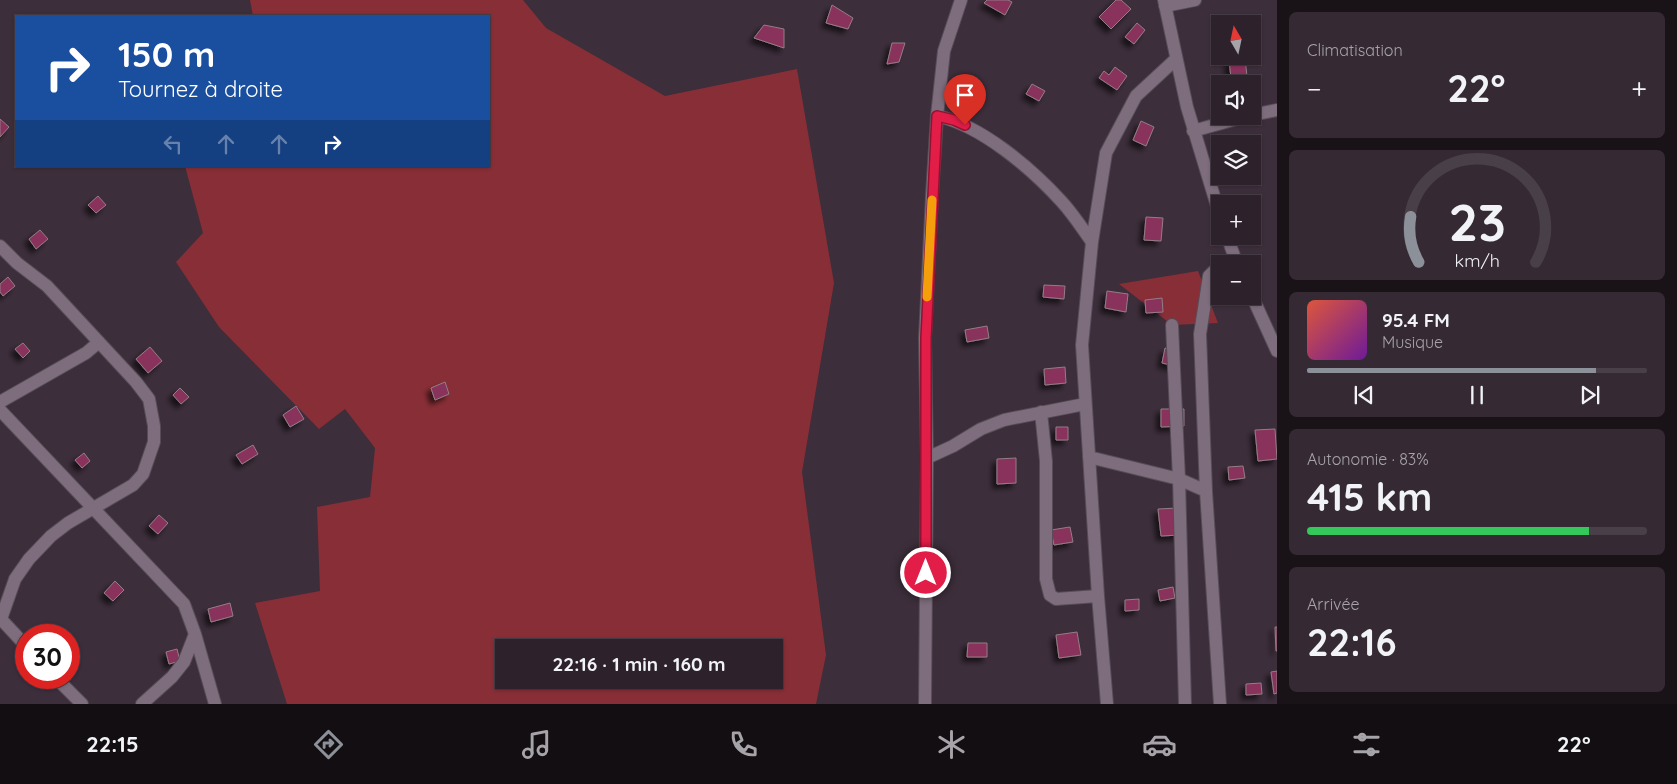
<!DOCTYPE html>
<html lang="fr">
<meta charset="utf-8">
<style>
:root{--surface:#2d222c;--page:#352a34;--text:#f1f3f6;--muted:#a7a4a9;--line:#483f48;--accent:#8c9099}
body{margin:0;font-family:Quicksand,sans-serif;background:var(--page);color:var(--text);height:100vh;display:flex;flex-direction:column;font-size:19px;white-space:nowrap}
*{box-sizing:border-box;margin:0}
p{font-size:16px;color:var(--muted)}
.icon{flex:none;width:28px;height:28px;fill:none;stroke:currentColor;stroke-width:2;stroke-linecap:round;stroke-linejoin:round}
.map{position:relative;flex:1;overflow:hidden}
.side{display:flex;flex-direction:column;gap:12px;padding:12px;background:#191318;width:400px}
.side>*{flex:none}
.guide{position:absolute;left:15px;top:15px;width:475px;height:152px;border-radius:0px;box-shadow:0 1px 4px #0004,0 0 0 1px var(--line);background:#1a4fa0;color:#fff;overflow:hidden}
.needle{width:32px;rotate:351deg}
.tools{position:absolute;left:1211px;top:15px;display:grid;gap:10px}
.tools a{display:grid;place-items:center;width:50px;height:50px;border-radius:0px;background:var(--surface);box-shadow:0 1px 4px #0004,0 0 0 1px var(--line);font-size:25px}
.speed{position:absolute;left:15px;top:624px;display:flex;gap:10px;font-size:25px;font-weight:700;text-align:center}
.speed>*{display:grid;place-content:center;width:65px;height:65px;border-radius:50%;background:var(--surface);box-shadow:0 1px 4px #0004,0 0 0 1px var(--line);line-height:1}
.speed .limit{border:8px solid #d22;background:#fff;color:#111}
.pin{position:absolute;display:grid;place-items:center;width:42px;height:42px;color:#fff;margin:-51px -21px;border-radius:50% 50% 50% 0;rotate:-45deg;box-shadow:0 0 5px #0007}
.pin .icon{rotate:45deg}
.me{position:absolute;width:55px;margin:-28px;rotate:0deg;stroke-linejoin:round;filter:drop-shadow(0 0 4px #0008)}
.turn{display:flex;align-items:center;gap:18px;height:105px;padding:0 20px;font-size:22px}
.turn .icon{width:65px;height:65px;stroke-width:2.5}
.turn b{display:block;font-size:35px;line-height:42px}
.lanes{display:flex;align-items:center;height:48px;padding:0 20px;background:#0003;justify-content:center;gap:25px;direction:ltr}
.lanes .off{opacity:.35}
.big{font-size:38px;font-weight:700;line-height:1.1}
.side .tile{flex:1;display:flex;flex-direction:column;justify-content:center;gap:8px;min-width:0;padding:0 18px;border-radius:8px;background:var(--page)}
.side .dial{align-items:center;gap:0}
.dial svg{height:130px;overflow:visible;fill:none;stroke:var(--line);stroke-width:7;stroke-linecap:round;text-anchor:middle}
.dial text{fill:var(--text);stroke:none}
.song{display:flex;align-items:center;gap:15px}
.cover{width:60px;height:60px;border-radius:8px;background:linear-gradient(135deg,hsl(10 70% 55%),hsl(280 70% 35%))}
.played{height:5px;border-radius:2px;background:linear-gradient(90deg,var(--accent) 85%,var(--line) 85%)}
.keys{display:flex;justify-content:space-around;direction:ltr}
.heat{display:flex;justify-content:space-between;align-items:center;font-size:28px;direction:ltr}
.charge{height:8px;border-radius:4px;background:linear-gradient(90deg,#34c759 83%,var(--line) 0)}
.trip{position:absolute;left:495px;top:639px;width:288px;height:50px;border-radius:0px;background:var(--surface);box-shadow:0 1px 4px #0004,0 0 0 1px var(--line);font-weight:700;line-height:50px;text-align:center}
.tabs{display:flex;height:80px;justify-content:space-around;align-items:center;background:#120e12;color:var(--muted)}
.tabs .icon{width:35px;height:35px}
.tabs .active{color:var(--accent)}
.tabs b{font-size:22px;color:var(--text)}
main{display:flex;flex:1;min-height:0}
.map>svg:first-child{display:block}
</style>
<main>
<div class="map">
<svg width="1277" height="704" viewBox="0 0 1277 704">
<defs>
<filter id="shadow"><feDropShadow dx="-4.5" dy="4.5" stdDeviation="2.5" flood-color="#0009"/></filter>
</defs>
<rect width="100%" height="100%" fill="#3c2e3b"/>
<path fill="#882e36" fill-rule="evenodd" d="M250 0H523L546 28 665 96 797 69 834 283 802 472 826 655 816 704H287L255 603 320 591 317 507 370 497 375 448 345 409 319 429 219 327 176 262 203 233 185 166H489V16H253ZM504 648H774V680H504Z
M1198 271 1218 323 1172 325 1119 284Z"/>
<path fill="#88325c" stroke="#947d86" filter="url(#shadow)" d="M987 0H1008L1012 2 1005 15 984 3Z
M1116 0H1121L1131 9 1111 29 1099 17Z
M832 5 853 18 848 29 826 23Z
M1137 23 1145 30 1134 44 1125 37Z
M764 25 784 29V48L754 38Z
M892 43H905L899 62 887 64Z
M1245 59 1247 76 1231 78 1229 60Z
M1115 67 1127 76 1117 90 1099 78 1104 71 1109 75Z
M1032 84 1045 91 1039 101 1026 94Z
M0 119 9 127 0 137Z
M1141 121 1154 127 1146 146 1133 140Z
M98 196 106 205 96 213 88 205Z
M1146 217 1163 218 1161 241 1144 240Z
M40 230 48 239 36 249 29 239Z
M8 277 15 286 3 296 0 292V284Z
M1044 285 1065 286 1064 299 1043 297Z
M1107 291 1128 294 1126 312 1105 308Z
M1162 298 1163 312 1146 313 1145 300Z
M987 326 989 338 967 342 965 330Z
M23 343 30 351 23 358 15 349Z
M150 347 162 361 148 373 136 359Z
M1165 348 1178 351 1175 366 1162 363Z
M1065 367 1066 383 1045 385 1044 369Z
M445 382 449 394 435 400 431 388Z
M180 388 189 397 181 404 173 395Z
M296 406 304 419 290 427 283 415Z
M1161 409H1184V426L1161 427Z
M1056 427H1068V440H1056Z
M1275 429 1277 459 1258 461 1255 430Z
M253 445 258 454 242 464 236 455Z
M84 453 90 461 82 468 75 460Z
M1016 458V483L997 484V459Z
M1243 466 1245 478 1229 480 1228 467Z
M1178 508 1180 535 1161 536 1158 509Z
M159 515 168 523 158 534 149 526Z
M1070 527 1073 542 1054 545 1051 530Z
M115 581 124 590 113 601 104 593Z
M1173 587 1175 598 1160 601 1158 590Z
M1139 599V610L1125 611V600Z
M230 603 233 616 211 622 208 609Z
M1275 627H1277V651H1276Z
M1077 632 1081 655 1059 658 1056 635Z
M968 643H987V657H967Z
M177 649 180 661 169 664 166 652Z
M1277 671V693L1274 694 1271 672Z
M1261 683 1262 694 1246 695V684Z"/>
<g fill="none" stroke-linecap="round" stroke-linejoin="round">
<g stroke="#574c57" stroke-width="14">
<path id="street" d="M1164 0 1187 107 1220 216
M1165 6 1195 0
M1252 115 1277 110
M937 116C981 125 1032 169 1062 202 1073 214 1082 228 1092 242
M1193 131 1247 116
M1227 236 1237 264
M0 246 17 263 47 286 136 382 149 399 154 426V442L143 474 133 485 68 523 51 536 29 559 15 579 1 619
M1252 296 1277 351
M1172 325 1179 479 1185 704
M0 402 86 353 99 342
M0 410 184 604 195 634 215 704
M1041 412 1046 461V579L1050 595 1056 599 1098 596
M1089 457 1179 479 1206 491
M927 458 953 446 981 429 1004 420 1085 404
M0 618 26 646
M56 678 82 704
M142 704 172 677 184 662 195 634
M925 704 927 458 925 338 932 195 937 116 944 51 961 0
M1107 704 1098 596 1082 345 1092 242 1106 153 1136 96 1176 59
M1220 704 1206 491 1200 334 1209 276 1220 265"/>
</g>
<use href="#street" stroke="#7e6e7d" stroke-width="12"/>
</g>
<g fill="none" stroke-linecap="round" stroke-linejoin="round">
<g stroke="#92132f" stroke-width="12">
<path id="route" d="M926 573V338L937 116 954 120 965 125"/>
</g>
<use href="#route" stroke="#e11d48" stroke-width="9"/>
<path stroke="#f59e0b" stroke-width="9" d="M927 297 932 200"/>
</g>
</svg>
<div class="tools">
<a><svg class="needle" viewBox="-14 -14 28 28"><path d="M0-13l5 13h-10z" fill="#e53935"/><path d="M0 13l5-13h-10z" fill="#a7a4a9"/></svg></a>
<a><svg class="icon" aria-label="sound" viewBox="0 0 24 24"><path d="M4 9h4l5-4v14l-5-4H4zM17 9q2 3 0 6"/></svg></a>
<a><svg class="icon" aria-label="layers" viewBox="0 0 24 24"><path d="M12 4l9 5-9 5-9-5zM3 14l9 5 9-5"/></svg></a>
<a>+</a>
<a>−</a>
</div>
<div class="speed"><div class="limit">30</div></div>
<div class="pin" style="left:965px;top:125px;background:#d93025"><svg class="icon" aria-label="arrive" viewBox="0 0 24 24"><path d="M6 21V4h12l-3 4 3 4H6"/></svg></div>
<svg class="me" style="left:926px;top:573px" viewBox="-20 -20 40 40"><circle r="17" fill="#e11d48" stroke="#fff" stroke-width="3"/><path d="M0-11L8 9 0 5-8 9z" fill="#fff"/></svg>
<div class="trip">22:16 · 1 min · 160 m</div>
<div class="guide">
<div class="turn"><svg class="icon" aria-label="right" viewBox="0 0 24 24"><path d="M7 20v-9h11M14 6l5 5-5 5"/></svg><div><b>150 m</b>Tournez à droite</div></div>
<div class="lanes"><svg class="icon off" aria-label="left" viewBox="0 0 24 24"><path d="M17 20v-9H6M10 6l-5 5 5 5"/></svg><svg class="icon off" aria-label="ahead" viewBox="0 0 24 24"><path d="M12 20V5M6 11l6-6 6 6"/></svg><svg class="icon off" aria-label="ahead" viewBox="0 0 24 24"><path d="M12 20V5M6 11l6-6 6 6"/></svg><svg class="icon" aria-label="right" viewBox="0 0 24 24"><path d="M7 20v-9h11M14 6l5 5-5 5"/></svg></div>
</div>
</div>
<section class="side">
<div class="tile"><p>Climatisation</p>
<div class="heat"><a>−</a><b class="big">22°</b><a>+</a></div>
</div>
<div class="tile dial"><svg viewBox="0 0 100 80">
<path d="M14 69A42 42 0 1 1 86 69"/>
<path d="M14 69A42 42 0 0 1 9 41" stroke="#8c9099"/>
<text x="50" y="56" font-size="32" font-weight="700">23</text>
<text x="50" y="72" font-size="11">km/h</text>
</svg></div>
<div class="tile">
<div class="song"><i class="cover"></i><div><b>95.4 FM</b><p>Musique</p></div></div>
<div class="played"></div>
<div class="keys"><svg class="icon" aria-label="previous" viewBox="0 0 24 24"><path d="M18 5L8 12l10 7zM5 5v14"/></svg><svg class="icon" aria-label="pause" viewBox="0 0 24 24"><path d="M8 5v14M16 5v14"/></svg><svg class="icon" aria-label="next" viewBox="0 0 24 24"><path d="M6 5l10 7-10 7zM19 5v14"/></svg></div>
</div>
<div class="tile"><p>Autonomie · 83%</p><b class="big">415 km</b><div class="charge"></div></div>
<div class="tile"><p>Arrivée</p><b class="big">22:16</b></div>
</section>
</main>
<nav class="tabs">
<b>22:15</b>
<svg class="icon active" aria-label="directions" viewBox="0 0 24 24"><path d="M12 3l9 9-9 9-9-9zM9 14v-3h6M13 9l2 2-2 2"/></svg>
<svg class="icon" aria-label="music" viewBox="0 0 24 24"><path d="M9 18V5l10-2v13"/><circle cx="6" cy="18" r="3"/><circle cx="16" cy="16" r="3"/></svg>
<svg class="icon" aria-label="phone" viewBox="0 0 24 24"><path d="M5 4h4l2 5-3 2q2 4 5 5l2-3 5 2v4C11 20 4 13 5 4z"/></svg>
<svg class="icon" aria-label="climate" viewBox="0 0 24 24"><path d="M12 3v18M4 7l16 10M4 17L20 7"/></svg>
<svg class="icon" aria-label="car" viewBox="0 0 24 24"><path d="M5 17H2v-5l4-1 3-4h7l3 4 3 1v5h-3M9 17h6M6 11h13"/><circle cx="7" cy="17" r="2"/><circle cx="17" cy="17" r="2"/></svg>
<svg class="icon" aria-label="filters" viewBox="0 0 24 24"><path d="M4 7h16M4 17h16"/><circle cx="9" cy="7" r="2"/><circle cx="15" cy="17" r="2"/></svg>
<b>22°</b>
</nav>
